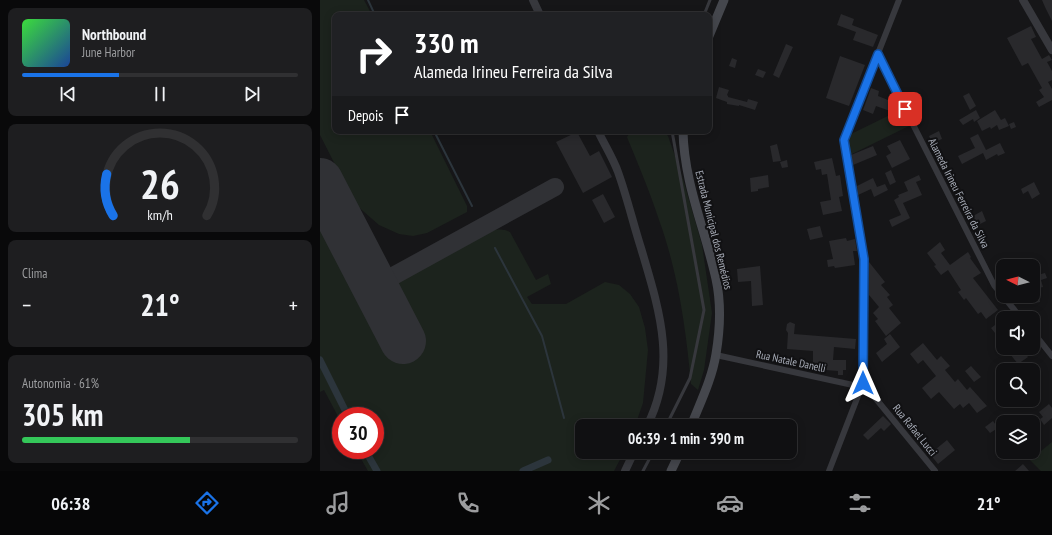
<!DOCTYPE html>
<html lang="pt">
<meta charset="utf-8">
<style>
:root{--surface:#101012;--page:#1e1e20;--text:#f1f3f6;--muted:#9c9d9f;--line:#303032;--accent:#1a73e8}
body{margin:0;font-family:"PT Sans Narrow",sans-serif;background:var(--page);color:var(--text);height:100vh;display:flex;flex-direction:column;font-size:15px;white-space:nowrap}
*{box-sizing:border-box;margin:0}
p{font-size:13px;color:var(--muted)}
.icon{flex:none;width:22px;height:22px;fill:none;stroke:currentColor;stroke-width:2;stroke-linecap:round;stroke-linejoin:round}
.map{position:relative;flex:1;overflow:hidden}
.side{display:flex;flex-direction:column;gap:8px;padding:8px;background:#09090a;width:320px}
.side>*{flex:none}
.hud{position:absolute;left:12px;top:12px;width:380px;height:122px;border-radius:8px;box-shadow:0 2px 10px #0003,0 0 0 1px var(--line);background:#202124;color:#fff;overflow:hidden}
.needle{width:26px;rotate:276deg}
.fabs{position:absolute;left:676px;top:259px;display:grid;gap:8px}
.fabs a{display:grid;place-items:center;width:44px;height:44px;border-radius:8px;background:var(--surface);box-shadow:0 2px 10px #0003,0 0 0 1px var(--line);font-size:20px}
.speed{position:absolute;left:12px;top:407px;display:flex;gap:8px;font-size:20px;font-weight:700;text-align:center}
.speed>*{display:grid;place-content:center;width:52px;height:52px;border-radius:50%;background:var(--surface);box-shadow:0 2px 10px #0003,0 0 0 1px var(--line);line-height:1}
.speed .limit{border:6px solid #d22;background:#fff;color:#111}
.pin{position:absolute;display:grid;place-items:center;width:34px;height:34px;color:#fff;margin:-17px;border-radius:8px;box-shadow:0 2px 6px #0006}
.me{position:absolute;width:44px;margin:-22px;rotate:0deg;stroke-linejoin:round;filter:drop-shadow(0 0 3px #0008)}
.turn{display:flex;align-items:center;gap:14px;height:84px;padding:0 16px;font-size:18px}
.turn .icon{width:52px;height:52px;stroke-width:2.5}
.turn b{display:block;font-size:28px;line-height:34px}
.then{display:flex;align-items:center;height:38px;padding:0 16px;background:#0003;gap:8px;font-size:15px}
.big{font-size:30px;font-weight:700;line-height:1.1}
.side .card{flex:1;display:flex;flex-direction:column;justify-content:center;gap:6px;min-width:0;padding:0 14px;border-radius:8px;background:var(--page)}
.side .dial{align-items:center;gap:0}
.dial svg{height:104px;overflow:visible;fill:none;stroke:var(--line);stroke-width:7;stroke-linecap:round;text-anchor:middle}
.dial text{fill:var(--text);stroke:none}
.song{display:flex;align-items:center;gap:12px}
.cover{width:48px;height:48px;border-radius:6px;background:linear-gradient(135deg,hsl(120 70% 55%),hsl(220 70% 35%))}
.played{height:4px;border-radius:2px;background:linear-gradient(90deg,var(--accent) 35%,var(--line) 35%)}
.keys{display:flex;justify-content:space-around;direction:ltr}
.heat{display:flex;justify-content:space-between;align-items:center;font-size:22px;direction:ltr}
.charge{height:6px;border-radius:3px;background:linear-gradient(90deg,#34c759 61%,var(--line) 0)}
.trip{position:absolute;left:255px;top:419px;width:222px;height:40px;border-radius:8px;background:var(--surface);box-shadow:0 2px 10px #0003,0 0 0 1px var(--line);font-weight:700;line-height:40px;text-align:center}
.dock{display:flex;height:64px;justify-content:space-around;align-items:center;background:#060607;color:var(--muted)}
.dock .icon{width:28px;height:28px}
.dock .active{color:var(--accent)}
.dock b{font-size:18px;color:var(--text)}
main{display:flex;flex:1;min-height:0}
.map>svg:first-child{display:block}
</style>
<main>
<section class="side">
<div class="card">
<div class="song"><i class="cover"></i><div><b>Northbound</b><p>June Harbor</p></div></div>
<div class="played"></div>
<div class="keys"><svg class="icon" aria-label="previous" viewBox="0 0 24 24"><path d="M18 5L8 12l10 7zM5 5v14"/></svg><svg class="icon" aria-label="pause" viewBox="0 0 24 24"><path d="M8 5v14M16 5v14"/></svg><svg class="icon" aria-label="next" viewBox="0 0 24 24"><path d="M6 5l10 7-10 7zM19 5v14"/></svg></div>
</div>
<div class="card dial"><svg viewBox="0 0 100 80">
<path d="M14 69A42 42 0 1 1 86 69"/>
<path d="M14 69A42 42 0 0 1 9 37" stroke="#1a73e8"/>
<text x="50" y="56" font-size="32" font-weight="700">26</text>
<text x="50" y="72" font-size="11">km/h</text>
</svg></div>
<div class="card"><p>Clima</p>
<div class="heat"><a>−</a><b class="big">21°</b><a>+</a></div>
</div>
<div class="card"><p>Autonomia · 61%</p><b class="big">305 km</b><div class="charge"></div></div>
</section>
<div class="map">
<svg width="732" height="471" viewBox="0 0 732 471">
<rect width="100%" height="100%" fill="#161618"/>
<path fill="#1c231d" d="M0 0H44L52 15H15V131H110L147 206V212L107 233 93 236 79 234 59 225 35 204 0 135Z
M580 110 589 126 530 155 528 143 531 134Z
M311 131H343L348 136 363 179 382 245 392 313 384 370 378 390 371 384C366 329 358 272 339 220 330 192 318 164 307 137Z
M0 229 63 350 101 331 76 282 172 231C179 229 183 229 190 232L216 280 228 274 231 284 207 297 212 304H246L285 282 299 285 310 294 319 307 325 328 328 350 323 403 315 426H262V452H304L294 471H48L36 450H55V416H21V422L4 390 0 392Z
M732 442V471H721L710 460Z"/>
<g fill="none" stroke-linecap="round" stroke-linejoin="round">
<path stroke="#2c353c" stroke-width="2" d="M48 0 55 15
M114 131 152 206
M175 248 222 336 244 418"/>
<path stroke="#2c353c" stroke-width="7" d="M0 360 28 416
M45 450 57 471
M203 471 228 460"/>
<path stroke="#303135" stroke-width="18" d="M55 286 235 187"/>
<path stroke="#303135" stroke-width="46" d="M0 181 83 341"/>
</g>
<path fill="#29292c" d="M722 0H732V21L725 7Z
M521 14 534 19 532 25 558 35 553 47 533 40 536 32 517 25Z
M711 26 716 37 711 39 722 59 729 55 732 60 727 62 732 71V80L728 82 732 89V100L719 107 716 102 724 97 719 90 722 88 708 63 702 66 687 38Z
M466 44 473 47 459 78 453 75Z
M520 56 545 65 529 106 506 98Z
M412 58 417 60 415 68 409 66Z
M438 69 446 72 443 78 435 75Z
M399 87 409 90 407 95 408 96V97L427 102 428 99 438 102 435 110 419 105V106L407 104V102L396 98Z
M551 88 559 91 558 96 573 102 570 111 556 106 553 114 543 110Z
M649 93 656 106 650 110 643 96Z
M656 110 660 118 654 122 653 119 643 125 639 120Z
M675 110 681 120 685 118 689 126 679 130 677 125 671 129 670 127 662 131 657 121Z
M694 122 696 127 691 129 689 124Z
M619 131 622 139 612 143 609 136Z
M257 132 270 156 279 151 292 177 263 193 236 142Z
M658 134 666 150 680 143 685 153 678 156 677 154 666 160 663 153 642 164 638 156 655 148 650 138Z
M580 140 590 159 572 168 566 156 571 153 567 146Z
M457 144 461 161 453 162 450 146Z
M553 146 557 155 533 165 531 155Z
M512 158 516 176 520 175 523 196 519 197 522 211 503 215 500 202 511 200 507 174 502 175 501 169 496 170 494 162Z
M467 160 468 167 462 168 460 162Z
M571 170 576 182 570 185 565 173Z
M448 175 449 187 438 189V191L431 192 430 178Z
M599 175 601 180 596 182 602 195 583 203 590 218 572 227 569 220 581 215 574 200 579 197 578 195 588 191 584 182Z
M553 178 557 187 565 184 568 190 554 197 551 189 538 195 537 186Z
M714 182 720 194 712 199 708 191 703 194 701 189Z
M283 194 295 217 284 223 272 200Z
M662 211 666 221 658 225 653 216Z
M500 226 503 237 490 240 487 229Z
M526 238 527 241 535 239 537 251H533L535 265 515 268 514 266 508 267 507 260 513 259 509 241Z
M620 242 625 250 621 253 630 265 648 252 651 257 650 258 661 273 653 278 678 310 666 319 661 312 658 314 646 298 644 300 638 292 641 290 628 270 621 275 614 266 616 265 607 253Z
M549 262 565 282 561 285 570 295 567 297 573 305 569 308 581 323 566 336 555 321 558 319 553 313 559 307 549 295Z
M440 266 443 305 432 306 431 281 418 282 417 269Z
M725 273 727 278 721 280 723 287 719 288 720 302 715 303 713 297V275L714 276Z
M683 319V343L671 328Z
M470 322 475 324 474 334 536 339 535 349 514 347 513 360H526V370H523V375H518V371L493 369V351L467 349 468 333 466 330 467 324Z
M570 334 580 347 562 362 556 353 567 344 564 339Z
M603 343 617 360 621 356 630 366 625 370 635 382 638 379 647 390 650 387 667 406 657 413 649 403 643 408 640 404 634 409 619 392 611 399 602 388 616 376 603 360 598 364 590 354Z
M698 348H701L708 357 698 364 690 354Z
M651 366 661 377 654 382 645 371Z
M729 404 732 408V418L724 425 720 419 723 417 719 412Z
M563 416 571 424 564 431 561 428 548 440 543 435Z
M673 421 678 428 670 433 665 427Z
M627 440 635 450 618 464 610 454Z
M703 464 709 471H695Z"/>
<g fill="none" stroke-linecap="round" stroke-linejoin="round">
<path stroke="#37383d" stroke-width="3" d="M384 15 390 0
M346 426 370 378 384 310 352 131
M323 471 333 452"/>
<path stroke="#37383d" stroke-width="6" d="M558 55 674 285 683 296
M683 296 701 318
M713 332 732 356
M396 355 542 387
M543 383 615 471
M509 471 543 383 544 259 524 140 579 0"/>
<path stroke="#37383d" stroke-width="8" d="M213 0 220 15
M703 0 732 50
M278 131C284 144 293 158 298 172 307 197 313 223 321 248 339 309 358 365 327 426
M305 471 314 452"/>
<path stroke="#45474d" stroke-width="9" d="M389 36 404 0
M363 131C364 183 385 229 396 279 401 302 400 330 396 354 392 379 380 403 371 426
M351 471 360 452"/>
</g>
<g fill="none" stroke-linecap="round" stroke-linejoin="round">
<g stroke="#114b97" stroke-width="10">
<path id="route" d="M543 383 544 259 524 140 558 54 585 109"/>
</g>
<use href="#route" stroke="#1a73e8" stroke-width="7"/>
</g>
<g text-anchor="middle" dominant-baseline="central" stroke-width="4" stroke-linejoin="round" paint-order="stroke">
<g font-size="11" fill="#a8adb8" stroke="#111113">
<text transform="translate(639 193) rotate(63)">Alameda Irineu Ferreira da Silva</text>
<text transform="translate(394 230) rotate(76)">Estrada Municipal dos Remédios</text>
<text transform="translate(471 361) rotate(12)">Rua Natale Danelli</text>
<text transform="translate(595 430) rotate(51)">Rua Rafael Lucci</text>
</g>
</g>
</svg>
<div class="fabs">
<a><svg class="needle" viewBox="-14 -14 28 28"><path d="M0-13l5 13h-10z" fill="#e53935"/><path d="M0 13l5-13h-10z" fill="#9c9d9f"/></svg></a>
<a><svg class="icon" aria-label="sound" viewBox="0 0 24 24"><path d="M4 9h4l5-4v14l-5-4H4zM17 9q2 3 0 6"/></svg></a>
<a><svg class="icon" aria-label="search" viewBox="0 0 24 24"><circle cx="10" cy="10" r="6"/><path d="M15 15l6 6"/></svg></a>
<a><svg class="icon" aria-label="layers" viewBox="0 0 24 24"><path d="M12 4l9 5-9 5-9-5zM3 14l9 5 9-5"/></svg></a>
</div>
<div class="speed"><div class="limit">30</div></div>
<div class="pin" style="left:585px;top:109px;background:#d93025"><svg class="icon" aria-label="arrive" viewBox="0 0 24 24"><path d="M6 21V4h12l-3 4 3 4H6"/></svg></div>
<svg class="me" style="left:543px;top:383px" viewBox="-20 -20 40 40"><path d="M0-17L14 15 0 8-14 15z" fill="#1a73e8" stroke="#fff" stroke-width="4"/></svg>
<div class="trip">06:39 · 1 min · 390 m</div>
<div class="hud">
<div class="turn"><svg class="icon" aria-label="right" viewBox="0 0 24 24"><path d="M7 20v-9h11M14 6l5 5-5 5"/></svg><div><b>330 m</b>Alameda Irineu Ferreira da Silva</div></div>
<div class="then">Depois<svg class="icon" aria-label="arrive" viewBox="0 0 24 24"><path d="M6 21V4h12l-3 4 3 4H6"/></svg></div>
</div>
</div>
</main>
<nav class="dock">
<b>06:38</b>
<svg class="icon active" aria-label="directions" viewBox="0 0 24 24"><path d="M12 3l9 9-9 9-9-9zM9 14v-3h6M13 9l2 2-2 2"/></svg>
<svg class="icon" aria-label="music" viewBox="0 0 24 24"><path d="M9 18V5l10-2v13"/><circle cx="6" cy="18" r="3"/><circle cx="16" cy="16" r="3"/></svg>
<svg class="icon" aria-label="phone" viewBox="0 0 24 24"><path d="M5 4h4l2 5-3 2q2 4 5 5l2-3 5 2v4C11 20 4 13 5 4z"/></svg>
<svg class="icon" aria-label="climate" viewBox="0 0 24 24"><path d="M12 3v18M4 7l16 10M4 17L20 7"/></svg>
<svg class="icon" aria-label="car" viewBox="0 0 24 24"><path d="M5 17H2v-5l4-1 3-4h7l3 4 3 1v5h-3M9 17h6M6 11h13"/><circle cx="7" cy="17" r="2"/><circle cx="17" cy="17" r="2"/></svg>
<svg class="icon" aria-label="filters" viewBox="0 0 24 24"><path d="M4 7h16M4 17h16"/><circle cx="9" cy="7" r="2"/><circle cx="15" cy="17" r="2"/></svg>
<b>21°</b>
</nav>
